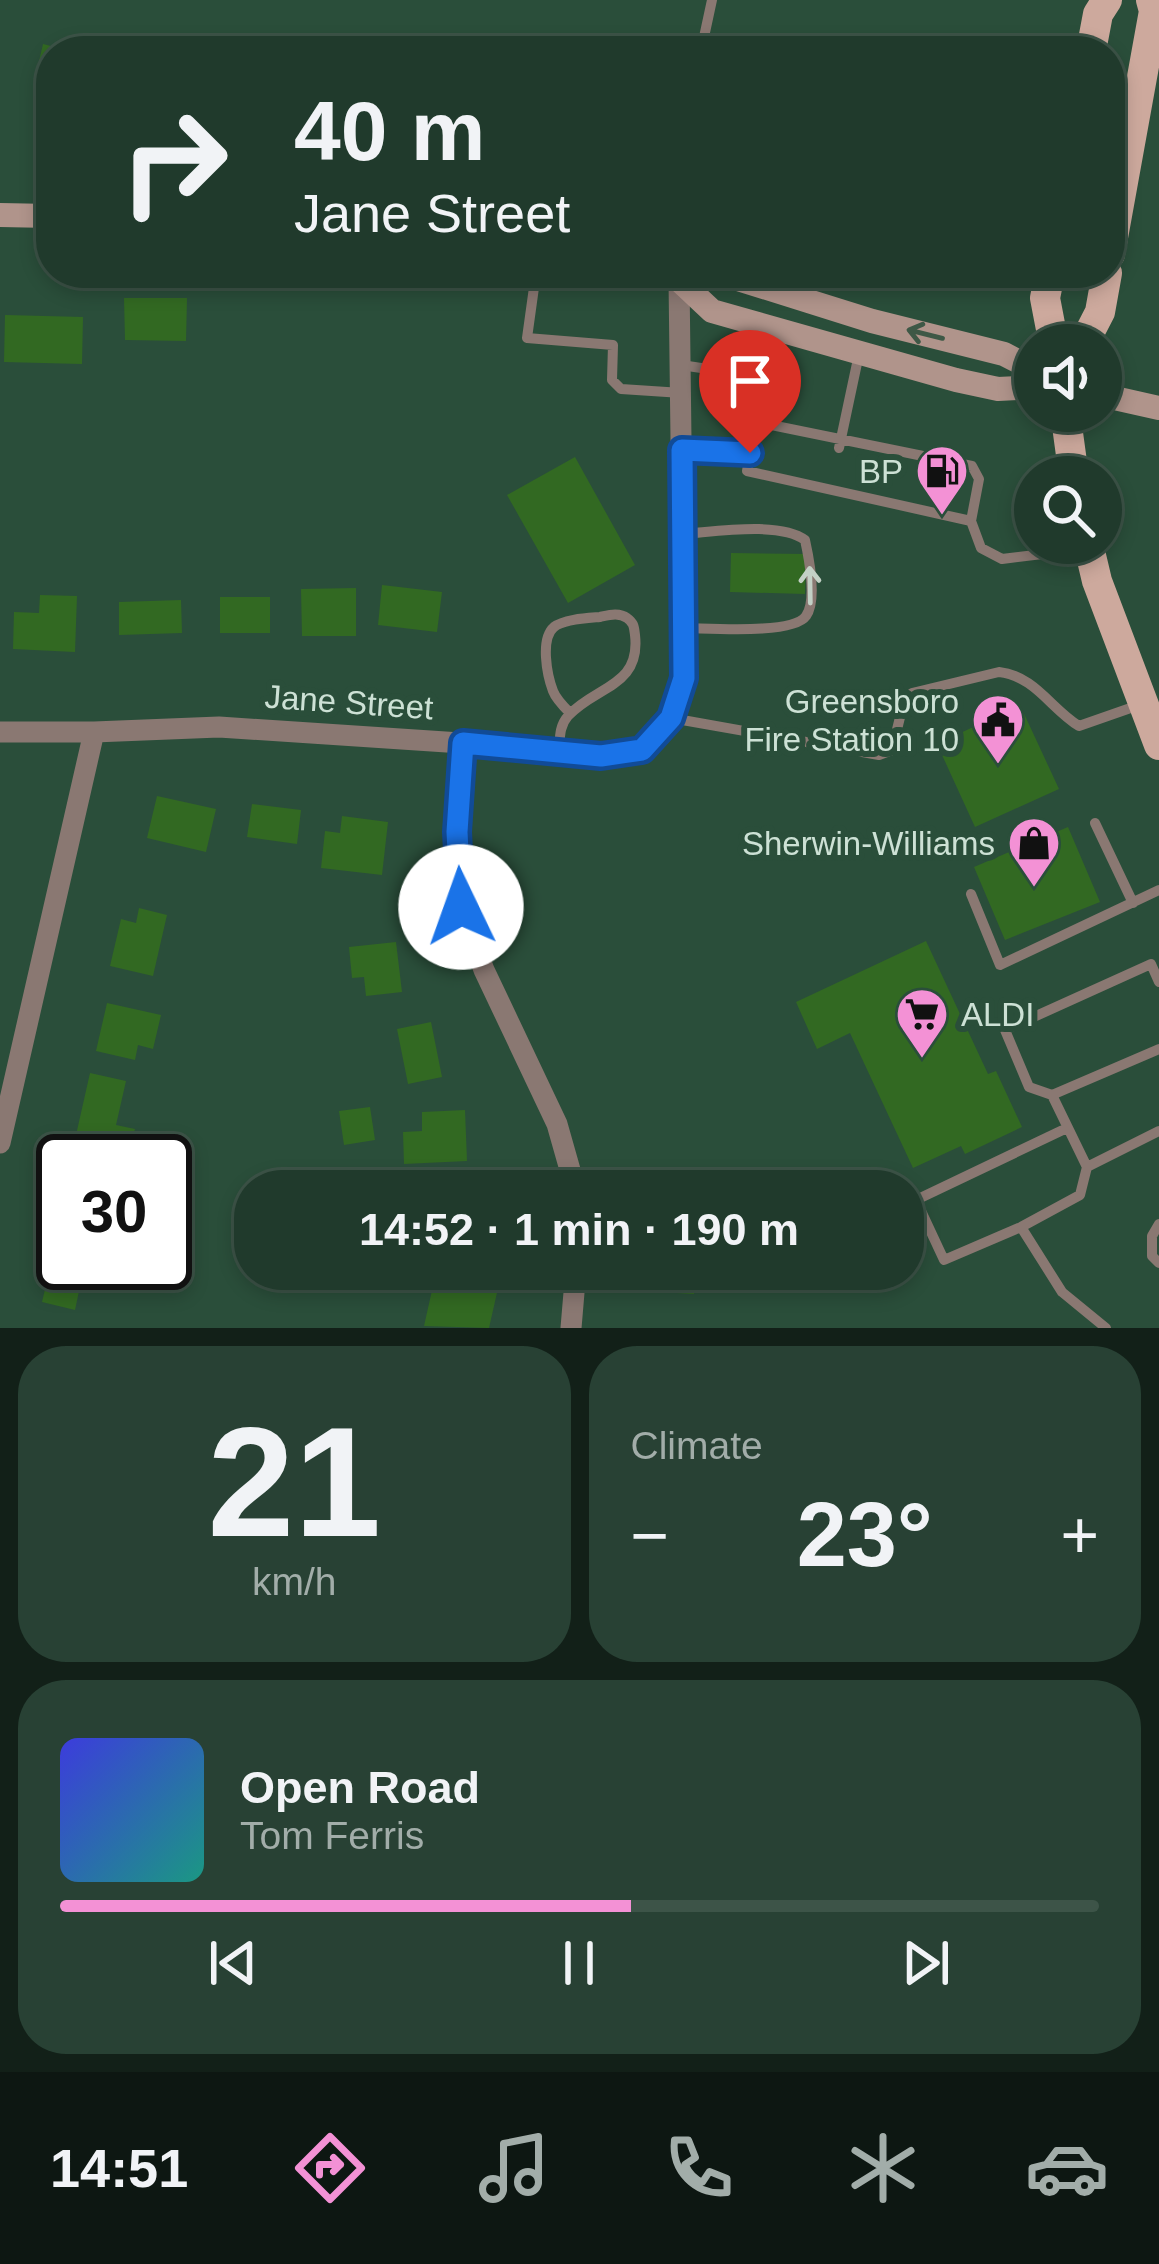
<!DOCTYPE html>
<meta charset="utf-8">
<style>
:root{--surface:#203a2c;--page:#284134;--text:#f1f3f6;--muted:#a2ada9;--line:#3d5448;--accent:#f391d5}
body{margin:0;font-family:Helvetica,sans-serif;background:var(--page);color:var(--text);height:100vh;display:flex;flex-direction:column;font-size:45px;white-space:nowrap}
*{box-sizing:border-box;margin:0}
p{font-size:39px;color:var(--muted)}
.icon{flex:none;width:66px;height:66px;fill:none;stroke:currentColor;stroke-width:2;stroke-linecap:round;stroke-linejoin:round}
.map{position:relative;height:1328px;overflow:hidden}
.panel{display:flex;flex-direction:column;gap:18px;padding:18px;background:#122018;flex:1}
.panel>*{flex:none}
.banner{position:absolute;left:36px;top:36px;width:1089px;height:252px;border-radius:48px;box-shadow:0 6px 18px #0003,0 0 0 3px var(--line);background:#203a2c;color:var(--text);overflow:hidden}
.tools{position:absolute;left:1014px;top:324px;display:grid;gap:24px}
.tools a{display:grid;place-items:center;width:108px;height:108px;border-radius:50%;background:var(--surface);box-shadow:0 6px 18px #0003,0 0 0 3px var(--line);font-size:60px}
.speed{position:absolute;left:36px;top:1134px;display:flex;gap:24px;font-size:60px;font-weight:700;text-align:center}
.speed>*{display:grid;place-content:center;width:156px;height:156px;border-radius:50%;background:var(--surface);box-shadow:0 6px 18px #0003,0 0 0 3px var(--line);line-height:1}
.speed .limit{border:6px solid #111;border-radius:18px;background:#fff;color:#111}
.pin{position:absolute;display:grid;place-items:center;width:102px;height:102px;color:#fff;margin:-123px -51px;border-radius:50% 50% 50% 0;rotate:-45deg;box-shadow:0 0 12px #0007}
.pin .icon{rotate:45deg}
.me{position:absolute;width:132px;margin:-66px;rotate:357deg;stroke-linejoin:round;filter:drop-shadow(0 0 9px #0008)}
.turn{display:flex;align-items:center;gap:42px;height:252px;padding:0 60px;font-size:54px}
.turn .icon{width:156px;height:156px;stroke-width:2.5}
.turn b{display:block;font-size:84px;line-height:102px}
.big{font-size:90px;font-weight:700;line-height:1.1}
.panel .tile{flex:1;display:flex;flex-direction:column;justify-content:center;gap:18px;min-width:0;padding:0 42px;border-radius:48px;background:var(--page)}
.panel .dial{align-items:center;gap:0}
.dial b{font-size:156px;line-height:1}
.song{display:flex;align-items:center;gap:36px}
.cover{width:144px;height:144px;border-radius:18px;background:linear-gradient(135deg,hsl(240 70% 55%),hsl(170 70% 35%))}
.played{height:12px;border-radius:6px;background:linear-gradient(90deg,var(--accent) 55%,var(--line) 55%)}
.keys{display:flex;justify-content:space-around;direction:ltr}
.heat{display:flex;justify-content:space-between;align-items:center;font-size:66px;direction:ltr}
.panel .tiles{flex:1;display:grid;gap:18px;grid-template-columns:1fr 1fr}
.tile:last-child{grid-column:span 2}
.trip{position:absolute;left:234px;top:1170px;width:690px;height:120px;border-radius:48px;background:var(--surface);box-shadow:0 6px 18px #0003,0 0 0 3px var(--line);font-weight:700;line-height:120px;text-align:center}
.tabs{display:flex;height:192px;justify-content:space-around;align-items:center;background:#0d1712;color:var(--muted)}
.tabs .icon{width:84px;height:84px}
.tabs .selected{color:var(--accent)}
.tabs b{font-size:54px;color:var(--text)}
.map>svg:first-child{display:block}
</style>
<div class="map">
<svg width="1159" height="1328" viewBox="0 0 1159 1328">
<rect width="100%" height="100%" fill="#2a4e3a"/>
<path fill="#326922" d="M43 44 63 49 51 51V86L34 83Z
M124 298H187L186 341 125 340Z
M5 315 83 317 82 364 4 362Z
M575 457 635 565 568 603 507 495Z
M731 553 806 554 805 594 730 592Z
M382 585 442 592 437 632 378 625Z
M356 588V636H302L301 589Z
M40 595 77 596 75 652 13 649 14 612 39 613Z
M220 597H270V633H220Z
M181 600 182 633 119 635V602Z
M1020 705 1059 789 975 827 937 744Z
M157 796 216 809 206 852 147 838Z
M252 804 301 810 297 844 247 837Z
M342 816 388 822 382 875 321 868 325 831 340 833Z
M1068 827 1100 902 1005 940 974 867Z
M139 908 167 915 153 976 110 966 121 919 136 923Z
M926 941 988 1074 996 1071 1022 1127 965 1154 961 1146 913 1168 850 1033 817 1049 796 1002Z
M396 942 402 992 366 996 364 977 352 978 349 947Z
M107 1003 161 1015 153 1049 138 1045 135 1060 96 1051Z
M431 1022 442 1077 408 1084 397 1029Z
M90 1073 126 1081 116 1125 135 1129 130 1147 76 1135Z
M370 1107 375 1140 344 1145 339 1111Z
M465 1110 467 1161 404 1164 403 1132 422 1131V1112Z
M54 1252 63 1254V1263H85L75 1310 42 1302Z
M460 1269 501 1275 489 1328 424 1326 435 1277 457 1282Z
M660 1269H696L694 1294 659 1292Z"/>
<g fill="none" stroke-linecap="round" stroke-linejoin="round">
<path stroke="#8a7872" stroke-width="10" d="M701 51 712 0
M536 273 527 338 613 345 612 380 621 389 682 393
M681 365 755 376 761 369 769 327
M839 448 859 354
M682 450 750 453 747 471 971 521 979 479 972 466 756 422 750 453
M971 521 981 548 1002 559 1084 549
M682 534C714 532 780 521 805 540 809 558 817 601 806 616 793 635 707 628 683 628
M671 718 879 755 892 750 903 705 912 693 999 672C1035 676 1051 709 1079 726L1142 704
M559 751C560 738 559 726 568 716 595 686 641 687 635 635 634 627 634 623 627 618 619 612 609 615 600 617 588 618 564 619 554 627 540 639 547 675 553 691 556 699 563 706 570 713
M1095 823 1133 903
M971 894 1000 965 1159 890
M1052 1095 1159 1049
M1067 1128 916 1200 944 1260 1021 1227 1080 1195 1087 1167 1159 1131
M1087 1167 1052 1095 1029 1087 1005 1030 1151 964 1159 982
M1159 1224 1152 1236V1256L1159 1263
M1021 1227 1062 1292 1106 1328"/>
<path stroke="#8a7872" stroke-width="21" d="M0 732H94L219 727 537 748 601 756 642 750 671 718 684 678 679 280
M463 743 457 832 461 907 484 970 557 1124 576 1191
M0 1143 94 732
M571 1328 576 1269"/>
<path stroke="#b0948b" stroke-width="24" d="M0 215 51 216
M655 273 679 280 722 274 872 321 1004 354 1035 370
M679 280 712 311 956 380 998 389 1035 387
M1101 395 1159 408"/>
<path stroke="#cda99d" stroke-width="30" d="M1091 51 1098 14 1107 0
M1110 254 1154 11 1151 0
M1050 273 1045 298 1054 345
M1083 345 1100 312 1107 273
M1065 411 1074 477
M1088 543 1097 581 1159 745"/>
</g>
<defs><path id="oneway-shaft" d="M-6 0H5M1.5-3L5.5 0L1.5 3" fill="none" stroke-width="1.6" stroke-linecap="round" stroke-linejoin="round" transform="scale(3)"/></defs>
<use stroke="#3e5846" href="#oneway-shaft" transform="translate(925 334) rotate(-166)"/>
<use stroke="#c3d1c6" href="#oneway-shaft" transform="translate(810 585) rotate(-91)"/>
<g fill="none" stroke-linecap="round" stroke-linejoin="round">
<g stroke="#114b97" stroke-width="30">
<path id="route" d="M461 907 457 832 463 743 601 756 642 750 671 718 684 678 682 450 750 453"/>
</g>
<use href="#route" stroke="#1a73e8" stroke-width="21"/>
</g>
<defs>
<g id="fuel-pin" transform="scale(2.7)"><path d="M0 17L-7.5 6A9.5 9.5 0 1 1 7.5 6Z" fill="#f391d5" stroke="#2a4e3a"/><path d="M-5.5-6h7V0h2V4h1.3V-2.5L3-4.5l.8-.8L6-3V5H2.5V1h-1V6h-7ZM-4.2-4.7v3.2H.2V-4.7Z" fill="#111"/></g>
<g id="civic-pin" transform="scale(2.7)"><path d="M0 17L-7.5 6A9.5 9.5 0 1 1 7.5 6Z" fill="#f391d5" stroke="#2a4e3a"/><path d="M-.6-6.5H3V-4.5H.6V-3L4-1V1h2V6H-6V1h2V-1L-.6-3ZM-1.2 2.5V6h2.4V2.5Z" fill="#111"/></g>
<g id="shop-pin" transform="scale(2.7)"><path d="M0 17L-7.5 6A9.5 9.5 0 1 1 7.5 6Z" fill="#f391d5" stroke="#2a4e3a"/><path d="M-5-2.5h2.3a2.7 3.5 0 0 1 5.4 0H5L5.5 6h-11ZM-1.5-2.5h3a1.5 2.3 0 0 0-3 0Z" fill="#111"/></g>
<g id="supermarket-pin" transform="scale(2.7)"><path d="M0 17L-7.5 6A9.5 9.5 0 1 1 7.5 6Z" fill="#f391d5" stroke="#2a4e3a"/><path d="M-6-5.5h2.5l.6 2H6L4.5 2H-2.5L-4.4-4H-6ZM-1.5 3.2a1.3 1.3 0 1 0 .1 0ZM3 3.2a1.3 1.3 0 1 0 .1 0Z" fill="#111"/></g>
</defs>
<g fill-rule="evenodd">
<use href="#fuel-pin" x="942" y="471"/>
<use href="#civic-pin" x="998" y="720"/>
<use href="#shop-pin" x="1034" y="843"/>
<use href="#supermarket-pin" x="922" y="1014"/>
</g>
<g text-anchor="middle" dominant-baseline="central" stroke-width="12" stroke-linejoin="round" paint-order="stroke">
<g font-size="33" fill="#cde1d5" stroke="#2a4e3a" text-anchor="end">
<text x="903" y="471">BP</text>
<text x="959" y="701">Greensboro<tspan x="959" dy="38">Fire Station 10</tspan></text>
<text x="995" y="843">Sherwin-Williams</text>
<text x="961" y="1014" text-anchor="start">ALDI</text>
</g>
<g font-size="33" fill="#cde1d5" stroke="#2a4e3a">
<text transform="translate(349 702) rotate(4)">Jane Street</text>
</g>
</g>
</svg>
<div class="tools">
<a><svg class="icon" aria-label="sound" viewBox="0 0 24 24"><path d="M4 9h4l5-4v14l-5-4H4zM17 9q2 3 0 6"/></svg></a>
<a><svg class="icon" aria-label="search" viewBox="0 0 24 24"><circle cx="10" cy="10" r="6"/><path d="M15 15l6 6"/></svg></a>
</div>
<div class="speed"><div class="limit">30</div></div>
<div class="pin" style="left:750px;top:453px;background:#d93025"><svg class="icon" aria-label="arrive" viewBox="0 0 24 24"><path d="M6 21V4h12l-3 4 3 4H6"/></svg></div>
<svg class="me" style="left:461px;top:907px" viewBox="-20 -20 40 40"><circle r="19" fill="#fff"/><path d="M0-13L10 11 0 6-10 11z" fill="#1a73e8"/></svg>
<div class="trip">14:52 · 1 min · 190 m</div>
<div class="banner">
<div class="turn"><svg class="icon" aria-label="right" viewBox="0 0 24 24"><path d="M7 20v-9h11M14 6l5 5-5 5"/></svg><div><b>40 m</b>Jane Street</div></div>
</div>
</div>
<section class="panel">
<div class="tiles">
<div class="tile dial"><b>21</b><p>km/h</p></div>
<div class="tile"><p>Climate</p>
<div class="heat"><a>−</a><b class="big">23°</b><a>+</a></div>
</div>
<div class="tile">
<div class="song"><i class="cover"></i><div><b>Open Road</b><p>Tom Ferris</p></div></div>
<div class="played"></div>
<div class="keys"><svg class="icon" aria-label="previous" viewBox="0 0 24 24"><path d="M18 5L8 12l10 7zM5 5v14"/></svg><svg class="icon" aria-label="pause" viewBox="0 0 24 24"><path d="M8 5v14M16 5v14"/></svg><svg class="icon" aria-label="next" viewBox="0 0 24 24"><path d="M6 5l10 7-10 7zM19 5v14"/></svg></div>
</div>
</div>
</section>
<nav class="tabs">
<b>14:51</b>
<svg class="icon selected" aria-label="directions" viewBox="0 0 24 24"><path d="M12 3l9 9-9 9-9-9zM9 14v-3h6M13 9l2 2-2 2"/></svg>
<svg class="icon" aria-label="music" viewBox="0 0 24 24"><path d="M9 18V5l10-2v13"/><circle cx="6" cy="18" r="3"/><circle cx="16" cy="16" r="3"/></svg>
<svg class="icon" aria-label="phone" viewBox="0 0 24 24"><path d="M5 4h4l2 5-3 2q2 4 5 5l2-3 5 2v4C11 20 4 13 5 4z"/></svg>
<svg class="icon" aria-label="climate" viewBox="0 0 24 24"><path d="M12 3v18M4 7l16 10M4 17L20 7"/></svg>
<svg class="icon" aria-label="car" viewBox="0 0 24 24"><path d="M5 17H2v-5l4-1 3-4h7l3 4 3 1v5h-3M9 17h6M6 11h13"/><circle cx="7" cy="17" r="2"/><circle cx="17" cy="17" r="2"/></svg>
</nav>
